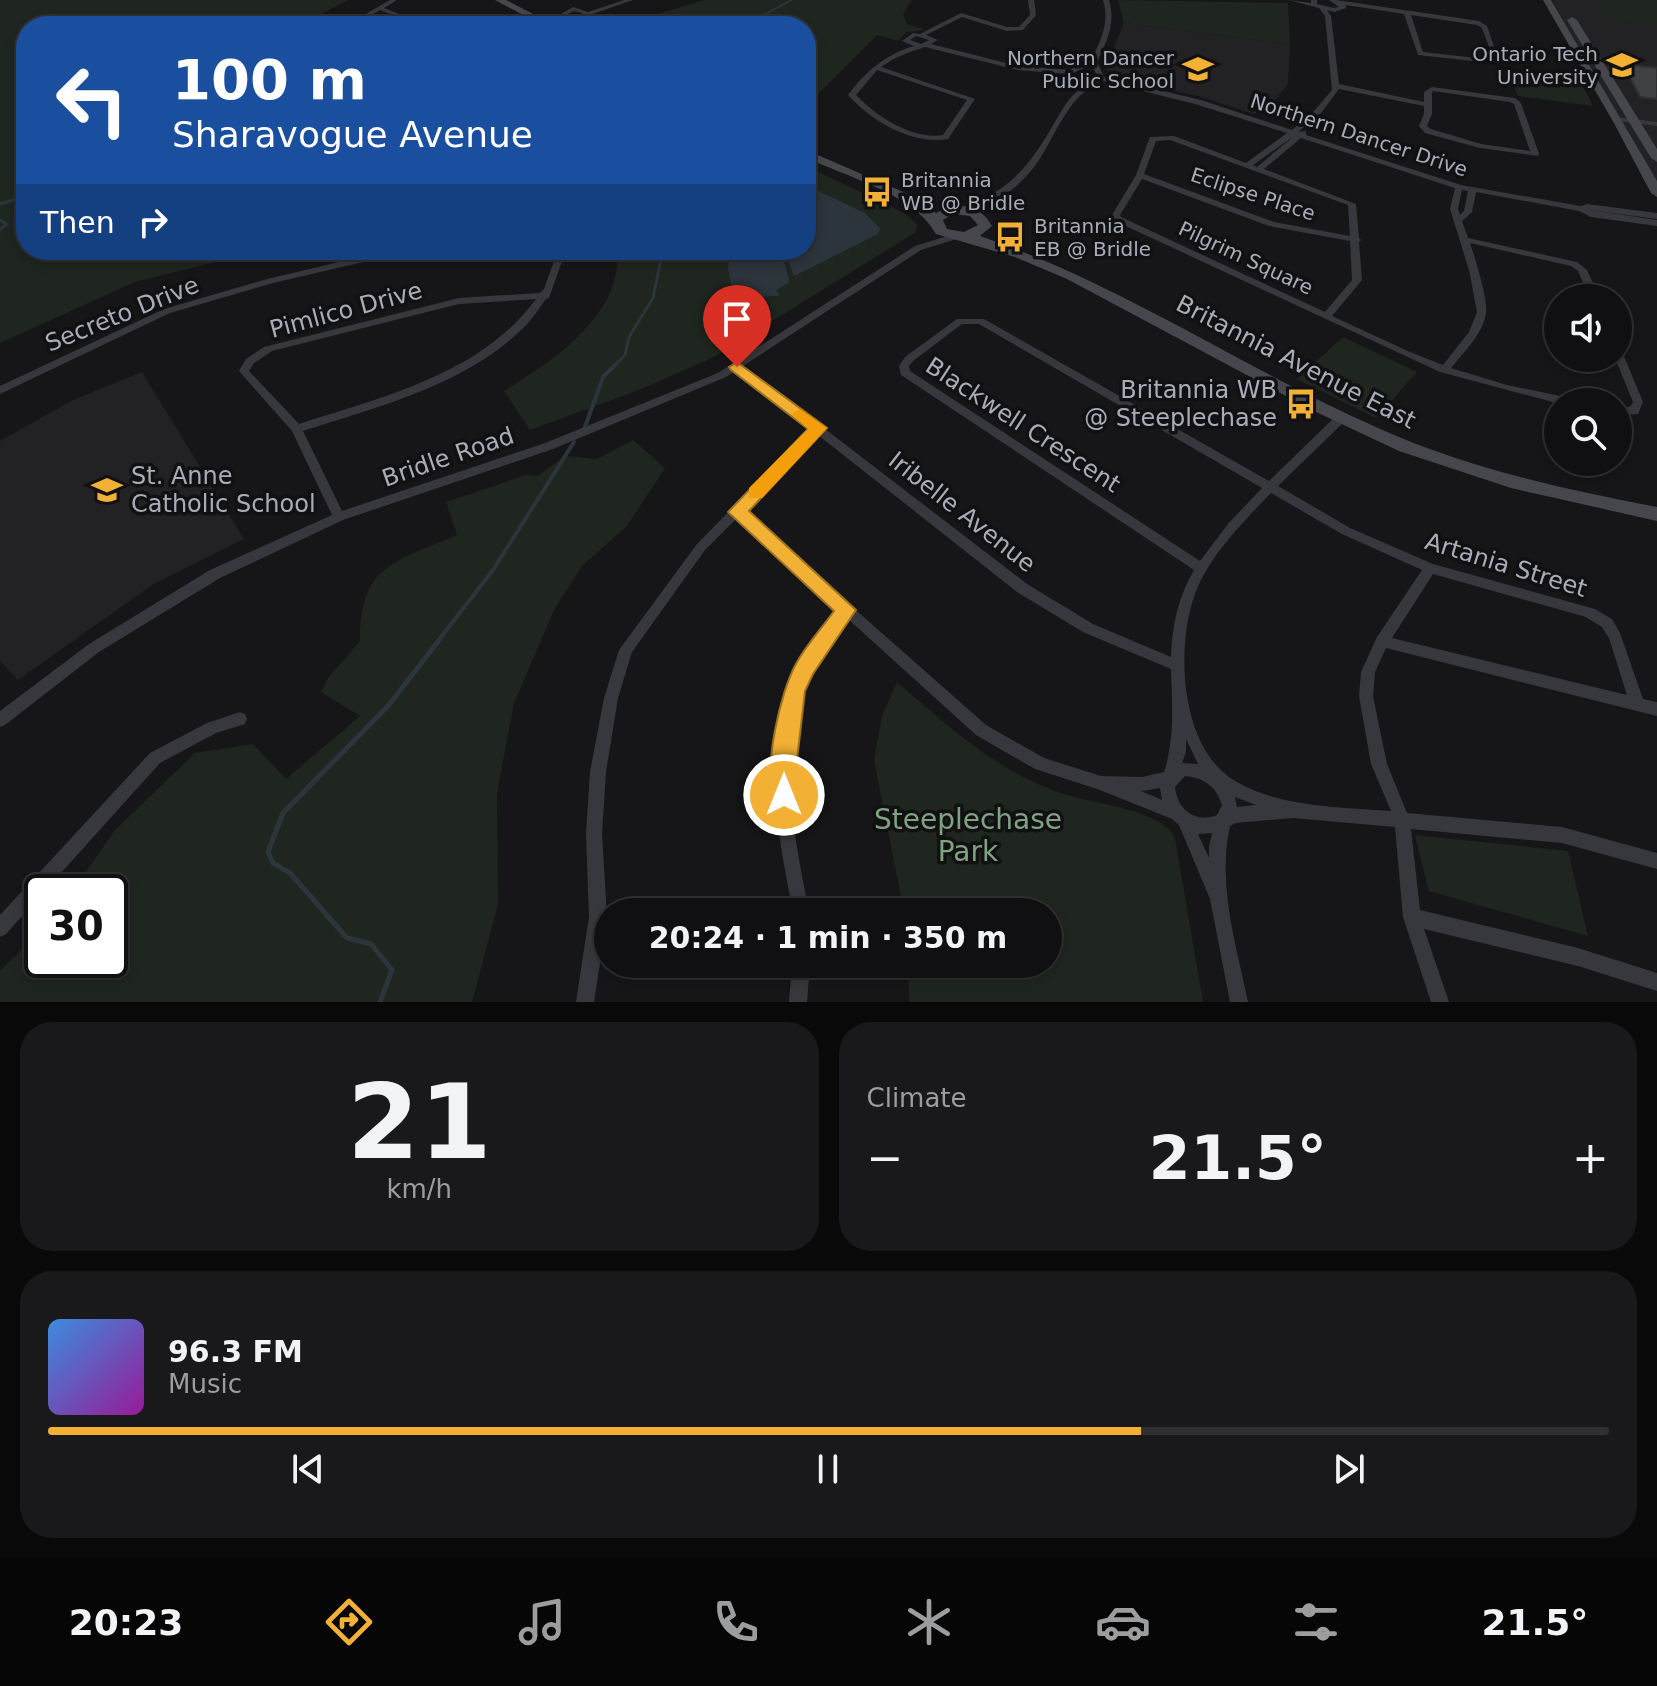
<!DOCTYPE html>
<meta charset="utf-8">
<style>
:root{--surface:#101012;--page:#19191b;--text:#f1f3f6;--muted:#9c9d9f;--line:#303032;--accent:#f2b134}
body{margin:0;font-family:"DejaVu Sans",sans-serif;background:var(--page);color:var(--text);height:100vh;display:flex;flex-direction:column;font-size:30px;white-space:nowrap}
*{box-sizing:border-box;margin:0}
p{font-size:26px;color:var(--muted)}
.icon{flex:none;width:44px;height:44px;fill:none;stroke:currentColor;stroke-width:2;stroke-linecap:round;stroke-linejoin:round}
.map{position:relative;height:1002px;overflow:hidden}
.sheet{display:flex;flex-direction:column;gap:20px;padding:20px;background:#09090a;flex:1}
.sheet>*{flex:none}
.banner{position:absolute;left:16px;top:16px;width:800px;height:244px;border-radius:32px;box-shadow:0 4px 12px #0003,0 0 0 2px var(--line);background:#1a4fa0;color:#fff;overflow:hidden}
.tools{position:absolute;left:1544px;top:284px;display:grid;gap:16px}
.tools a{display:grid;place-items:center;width:88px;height:88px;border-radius:50%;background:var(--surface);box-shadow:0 4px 12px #0003,0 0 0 2px var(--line);font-size:40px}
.speed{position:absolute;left:24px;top:874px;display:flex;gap:16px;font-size:40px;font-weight:700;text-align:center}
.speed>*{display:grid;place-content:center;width:104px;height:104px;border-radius:50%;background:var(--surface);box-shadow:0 4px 12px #0003,0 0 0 2px var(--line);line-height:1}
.speed .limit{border:4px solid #111;border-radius:12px;background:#fff;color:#111}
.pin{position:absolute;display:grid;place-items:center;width:68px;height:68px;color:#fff;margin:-82px -34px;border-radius:50% 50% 50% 0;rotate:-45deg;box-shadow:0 0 8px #0007}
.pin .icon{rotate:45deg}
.me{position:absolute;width:88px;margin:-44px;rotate:0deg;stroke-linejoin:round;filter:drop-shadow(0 0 6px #0008)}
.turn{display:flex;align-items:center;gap:28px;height:168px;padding:0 24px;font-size:36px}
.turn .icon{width:104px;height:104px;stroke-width:2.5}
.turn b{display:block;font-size:56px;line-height:68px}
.then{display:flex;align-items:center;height:76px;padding:0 24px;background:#0003;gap:16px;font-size:30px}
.big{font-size:60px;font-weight:700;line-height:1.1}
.sheet .card{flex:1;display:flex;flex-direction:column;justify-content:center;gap:12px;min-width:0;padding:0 28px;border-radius:32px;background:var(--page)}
.sheet .dial{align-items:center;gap:0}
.dial b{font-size:104px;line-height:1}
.song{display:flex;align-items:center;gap:24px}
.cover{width:96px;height:96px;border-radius:12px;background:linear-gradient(135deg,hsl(210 70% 55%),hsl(300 70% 35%))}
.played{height:8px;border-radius:4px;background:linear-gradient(90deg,var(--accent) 70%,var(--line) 70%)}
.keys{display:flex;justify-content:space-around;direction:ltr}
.heat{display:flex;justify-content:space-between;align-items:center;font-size:44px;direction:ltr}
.sheet .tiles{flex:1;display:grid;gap:20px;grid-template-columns:1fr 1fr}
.card:last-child{grid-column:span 2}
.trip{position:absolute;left:594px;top:898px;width:468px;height:80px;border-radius:40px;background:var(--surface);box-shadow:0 4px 12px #0003,0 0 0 2px var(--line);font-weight:700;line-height:80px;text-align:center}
.menu{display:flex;height:128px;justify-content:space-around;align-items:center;background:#060607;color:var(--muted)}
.menu .icon{width:56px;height:56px}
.menu .on{color:var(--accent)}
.menu b{font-size:36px;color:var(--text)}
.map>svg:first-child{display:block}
</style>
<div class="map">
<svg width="1657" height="1002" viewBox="0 0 1657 1002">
<rect width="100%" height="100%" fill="#161618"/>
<path fill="#222225" d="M1552 0H1657V183L1603 95Z
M1124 23 1290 44 1288 84 1275 100 1254 114 1198 96 1117 79 1105 68Z
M142 372 244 539 152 585 18 680 0 661V441L73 400Z"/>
<path fill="#1e261f" d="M0 0H348L299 26H26V171L21 174 26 179V250H263L135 282 0 343Z
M705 0H912L903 14 907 24 926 30 906 32 898 41 877 35 817 95 806 120V26H616Z
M1118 0 1288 3 1290 44 1124 23Z
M1596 0H1657V26L1610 21Z
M1508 71 1580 80 1593 106 1518 96Z
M806 166 904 213 917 224 916 232 714 357 639 390 530 430 504 391C545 365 588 338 610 293 616 281 617 263 620 250H806Z
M1343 337 1417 372 1376 418 1297 379Z
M633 440 665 468 627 526 582 566 554 610 514 703 497 793 498 904 472 1002H0V971L42 929V960H110V892H72L115 830 195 753 253 744 286 779 360 716 321 692 328 678 360 641C360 563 396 562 457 535L446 502 526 475 537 476 565 456 597 459Z
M897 682C949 727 997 772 1064 794 1093 804 1162 809 1175 838L1203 1002H909L908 964H1048V912H904L874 760 882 716Z
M1415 835 1568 851 1588 936 1429 891Z"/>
<path fill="#2c353c" d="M806 185 865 213 880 228 878 234 794 276 784 250 806 249 810 252 806 243Z
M732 250H781L789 279 788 283 776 290 780 296C764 294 750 303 735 303L728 268Z"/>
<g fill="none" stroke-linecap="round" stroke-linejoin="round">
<path stroke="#2c353c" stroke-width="2" d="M744 26 791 0"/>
<path stroke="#2c353c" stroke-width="3" d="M0 204 26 196
M0 220 7 224 0 229
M613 367 625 355 629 337 653 298 663 250"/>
<path stroke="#2c353c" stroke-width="4" d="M585 427 603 377 615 365
M438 641 493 570 574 442"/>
<path stroke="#2c353c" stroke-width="5" d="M380 1002 392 970 371 944 347 938 290 873 273 863 268 852 283 813 388 706 440 639"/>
</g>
<path fill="#404145" stroke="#303034" stroke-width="2" d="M1623 64 1657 68V99L1640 97Z"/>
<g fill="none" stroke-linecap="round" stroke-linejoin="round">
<path fill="#37383d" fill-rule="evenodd" d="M390 0H397L384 8 431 26H422L380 10 353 26H345Z
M624 0H633L578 19 559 15 573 7 588 12ZM574 11 583 13 578 15 568 14Z
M1028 0H1034L1036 15 1023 30 1007 31 962 17 926 35 938 40 931 44 1018 66 1069 70 1091 61C1101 40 1110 23 1103 0H1109C1116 24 1107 41 1097 62L1104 77 1201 100 1292 130 1315 110 1332 90 1325 16 1319 8 1288 0 1311 3V0H1317V4L1334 8 1339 7 1329 0H1336L1479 21 1487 26 1500 64 1418 55 1404 14 1346 5V8L1334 12 1327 10 1331 16 1339 84 1424 102V92L1432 87 1515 98 1521 103 1539 154 1538 156 1480 148 1425 133 1419 126 1424 114V106L1339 89 1321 113 1298 132 1306 131V135L1461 185 1581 206 1587 204 1657 213V219L1589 210 1657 220V226L1591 217 1579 211 1476 192 1472 212 1462 221 1468 238 1577 262 1587 270 1600 298H1590L1578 271 1571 266 1470 243C1475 258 1488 299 1486 313 1483 334 1464 352 1451 368L1507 385 1570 398 1575 402 1558 403 1549 401 1440 372 1115 221 1112 215 1136 175 1150 137 1174 136 1246 163 1287 133 1195 104 1103 81 1101 84C1071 89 1054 139 1037 163 1024 181 1009 194 990 203 980 208 970 212 960 212V208C1007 193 1028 168 1052 127 1061 112 1068 96 1083 87L1077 86 1064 80 1066 74 1018 70 925 47C909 52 895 57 881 67L975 99 948 139C912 145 871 121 848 95 865 72 886 54 914 46L902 41 913 33 920 34 961 13 1007 27H1019L1030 15ZM1411 15 1477 25 1482 28 1494 60 1423 52ZM916 36 929 40 921 44 910 40ZM1092 65 1098 78 1096 81 1080 83 1070 78 1073 73ZM877 70 967 100 943 135C912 140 876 116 856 95ZM1433 91 1510 102 1514 104 1530 151 1481 144 1431 129 1427 126 1432 114V93ZM1294 136 1257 167 1253 165ZM1301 138 1455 188 1450 209 1469 270 1477 312 1469 332 1443 365 1410 352 1332 316 1362 280 1359 242 1361 240 1359 238 1356 204 1264 169ZM1170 140 1348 205 1350 236 1274 222 1144 174 1156 141ZM1142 179 1269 226 1350 241 1352 280 1325 312 1121 217 1120 215ZM1462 190 1468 191 1464 211 1460 215 1458 209Z
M1615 117 1657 122V126L1618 121 1614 119Z
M957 233 960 234V238L921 250 743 366 1027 584 1093 624 1171 657C1172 626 1178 597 1194 570L901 375 899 366 905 357 957 319H984L1269 481 1337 415H1345L1346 418 1345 421 1278 486 1350 528 1433 564 1595 609 1612 619 1620 633 1643 699 1657 702V716L1386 648 1375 672 1373 696 1387 764 1407 813 1562 827 1657 853V869L1562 843 1411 829 1420 910 1578 948 1657 973V991L1578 966 1424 929 1449 1002H1431L1403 917 1395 827 1293 818 1236 823 1230 826C1217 885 1236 944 1248 1002H1230L1210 899 1179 825 1172 819 1100 790 1035 769 976 735 847 618C834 636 818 654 809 675 775 750 794 834 809 912H793C777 830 759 743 799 665 810 645 825 628 838 610L737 518 705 550 632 652 618 698 606 772 602 833 607 917 594 1002H576L589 917 586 833 590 772 604 698 619 650 697 544 810 429 735 371 726 377 553 449 343 520 220 578 99 652 5 725 0 727V711L89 644 210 570 332 515 292 431 239 371 246 359 264 347 459 298 540 293 544 289 558 250H566L549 298 546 299C540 307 534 317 527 324 470 384 380 406 303 431L342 511 545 443 718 373 915 246ZM536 299C481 374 383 397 299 424L249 371 254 363 272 351 459 304ZM962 324H979L1262 488 1228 524 1200 561 910 371 909 366 913 361ZM818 435 1017 592 1083 632 1171 669C1172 704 1175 738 1164 772L1142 777 1101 776 1044 758 986 725 744 511ZM1271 493 1342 534 1422 570 1377 637 1361 672 1359 696 1371 764 1391 811C1339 807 1281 808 1235 781 1178 747 1174 639 1199 584 1215 550 1245 520 1271 493ZM1433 574 1586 617 1602 627 1609 638 1627 695 1392 638ZM1186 739 1198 764 1182 763 1186 752ZM1185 776C1204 778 1216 786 1222 805L1217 815C1195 824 1177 809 1175 787ZM1160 788 1162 800 1141 791H1142ZM1235 797 1256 805 1237 807ZM1212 833 1209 847V858L1198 834Z
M390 250H406L402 253 273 283 170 313 0 394V386L164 309 267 279Z
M1618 351 1623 354 1643 402 1638 414 1618 415V407H1630L1633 402 1615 358H1618Z
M240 712 245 714 247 719 245 724 216 733 160 763 6 934 0 937V915L150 753 207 723Z
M792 964H810L807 1002H789Z"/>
<path fill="#45474d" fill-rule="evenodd" d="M495 0H506L556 26H544Z
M1543 0H1551L1657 181V197L1651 193 1615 125Z
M1572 17 1577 20 1657 149V162L1651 158 1567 20Z
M806 150 917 198 936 213C957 201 980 204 992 226L980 236C1121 284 1243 368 1378 428 1467 468 1562 489 1657 507V521L1511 488 1399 451 1314 411 1067 279 1015 257 936 234C915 195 846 176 806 158ZM953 214 970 216 978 225 964 232 947 229 943 220Z"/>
</g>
<path fill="#f2b134" stroke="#9d7322" stroke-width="2" d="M737 362 827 428 749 511 856 610 813 674 805 691 792 803 784 807 775 803C762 772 780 691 797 662 807 644 822 628 834 611L728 512 808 429 731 370 729 367Z"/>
<path fill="#f59e0b" d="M800 409 827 428 762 498H749V488L808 429 791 414Z"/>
<defs>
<g id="university-bare" transform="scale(2.4)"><path d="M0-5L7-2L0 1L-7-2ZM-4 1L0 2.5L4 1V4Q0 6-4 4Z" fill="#f2b134" stroke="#111113" stroke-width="2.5" paint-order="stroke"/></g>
<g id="school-bare" transform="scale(2.4)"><path d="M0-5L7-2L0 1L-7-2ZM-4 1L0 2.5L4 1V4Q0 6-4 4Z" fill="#f2b134" stroke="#111113" stroke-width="2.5" paint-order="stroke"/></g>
<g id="bus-bare" transform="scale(2.4)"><path d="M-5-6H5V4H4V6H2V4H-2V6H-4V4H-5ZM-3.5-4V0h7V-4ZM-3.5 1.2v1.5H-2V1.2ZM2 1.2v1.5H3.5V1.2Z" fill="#f2b134" stroke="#111113" stroke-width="2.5" paint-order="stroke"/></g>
</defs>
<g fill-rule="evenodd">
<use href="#university-bare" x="1622" y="65"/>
<use href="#school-bare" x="1198" y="69"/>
<use href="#bus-bare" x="877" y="192"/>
<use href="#bus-bare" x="1010" y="237"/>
<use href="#bus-bare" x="1301" y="404"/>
<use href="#school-bare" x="107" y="490"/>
</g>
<g text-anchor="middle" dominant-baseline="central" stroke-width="7" stroke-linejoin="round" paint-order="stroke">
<g font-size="20" fill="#a8adb8" stroke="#111113" text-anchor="end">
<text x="1598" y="54">Ontario Tech<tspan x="1598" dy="23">University</tspan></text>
<text x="1174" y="58">Northern Dancer<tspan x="1174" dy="23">Public School</tspan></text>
<text x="901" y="180" text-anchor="start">Britannia<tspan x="901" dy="23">WB @ Bridle</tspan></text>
<text x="1034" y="226" text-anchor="start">Britannia<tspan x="1034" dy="23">EB @ Bridle</tspan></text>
</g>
<g font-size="20" fill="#a8adb8" stroke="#111113">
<text transform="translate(1359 135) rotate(18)">Northern Dancer Drive</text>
<text transform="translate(1253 194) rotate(18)">Eclipse Place</text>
<text transform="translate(1246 258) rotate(25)">Pilgrim Square</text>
</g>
<g font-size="24" fill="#a8adb8" stroke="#111113">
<text transform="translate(346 310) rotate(-15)">Pimlico Drive</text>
<text transform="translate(122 314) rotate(-22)">Secreto Drive</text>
<text transform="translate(1296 362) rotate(27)">Britannia Avenue East</text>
<text transform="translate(1023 425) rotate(33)">Blackwell Crescent</text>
<text transform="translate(448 457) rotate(-19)">Bridle Road</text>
<text transform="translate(962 512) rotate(38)">Iribelle Avenue</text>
<text transform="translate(1506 565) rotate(17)">Artania Street</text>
</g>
<g font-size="24" fill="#a8adb8" stroke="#111113" text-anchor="end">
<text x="1277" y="390">Britannia WB<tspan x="1277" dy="28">@ Steeplechase</tspan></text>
<text x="131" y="476" text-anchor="start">St. Anne<tspan x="131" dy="28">Catholic School</tspan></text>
</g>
<g font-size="28" fill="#7fa381" stroke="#111113">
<text x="968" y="819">Steeplechase<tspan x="968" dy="32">Park</tspan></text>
</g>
</g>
</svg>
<div class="tools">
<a><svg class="icon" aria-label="sound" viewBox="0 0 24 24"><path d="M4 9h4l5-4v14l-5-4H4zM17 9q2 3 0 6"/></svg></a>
<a><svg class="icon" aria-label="search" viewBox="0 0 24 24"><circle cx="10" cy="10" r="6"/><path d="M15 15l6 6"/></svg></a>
</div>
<div class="speed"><div class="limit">30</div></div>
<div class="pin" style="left:737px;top:367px;background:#d93025"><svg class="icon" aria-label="arrive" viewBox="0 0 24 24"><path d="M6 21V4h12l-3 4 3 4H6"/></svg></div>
<svg class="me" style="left:784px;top:795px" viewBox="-20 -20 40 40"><circle r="17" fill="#f2b134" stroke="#fff" stroke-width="3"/><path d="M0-11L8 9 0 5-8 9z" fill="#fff"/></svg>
<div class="trip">20:24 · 1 min · 350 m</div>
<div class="banner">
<div class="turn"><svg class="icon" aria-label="left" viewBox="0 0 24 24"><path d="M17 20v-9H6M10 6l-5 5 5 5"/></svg><div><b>100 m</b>Sharavogue Avenue</div></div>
<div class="then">Then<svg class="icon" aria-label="right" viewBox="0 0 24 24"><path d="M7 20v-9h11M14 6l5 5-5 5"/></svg></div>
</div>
</div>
<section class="sheet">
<div class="tiles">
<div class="card dial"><b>21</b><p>km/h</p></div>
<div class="card"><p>Climate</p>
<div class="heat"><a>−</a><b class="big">21.5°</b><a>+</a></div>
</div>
<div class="card">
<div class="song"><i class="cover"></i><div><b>96.3 FM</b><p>Music</p></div></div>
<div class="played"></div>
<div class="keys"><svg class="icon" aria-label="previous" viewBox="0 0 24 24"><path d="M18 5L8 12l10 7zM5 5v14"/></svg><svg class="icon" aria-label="pause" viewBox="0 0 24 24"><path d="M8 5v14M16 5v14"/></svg><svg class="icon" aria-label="next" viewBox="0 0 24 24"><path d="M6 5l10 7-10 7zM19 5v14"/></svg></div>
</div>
</div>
</section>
<nav class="menu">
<b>20:23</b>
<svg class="icon on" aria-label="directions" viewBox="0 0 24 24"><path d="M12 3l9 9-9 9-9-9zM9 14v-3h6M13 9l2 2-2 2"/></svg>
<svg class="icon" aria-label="music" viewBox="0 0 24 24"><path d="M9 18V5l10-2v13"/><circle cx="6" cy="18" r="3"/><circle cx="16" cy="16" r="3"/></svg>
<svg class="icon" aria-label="phone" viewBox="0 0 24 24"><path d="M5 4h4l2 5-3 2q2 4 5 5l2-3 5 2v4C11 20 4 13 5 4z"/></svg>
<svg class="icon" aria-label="climate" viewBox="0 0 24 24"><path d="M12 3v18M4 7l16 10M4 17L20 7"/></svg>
<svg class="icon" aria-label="car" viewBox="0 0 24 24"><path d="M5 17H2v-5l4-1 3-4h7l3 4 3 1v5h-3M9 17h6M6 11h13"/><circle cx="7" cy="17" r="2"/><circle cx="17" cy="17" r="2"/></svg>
<svg class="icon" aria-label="filters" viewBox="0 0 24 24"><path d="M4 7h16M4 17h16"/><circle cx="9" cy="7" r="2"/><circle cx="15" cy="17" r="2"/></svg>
<b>21.5°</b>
</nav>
